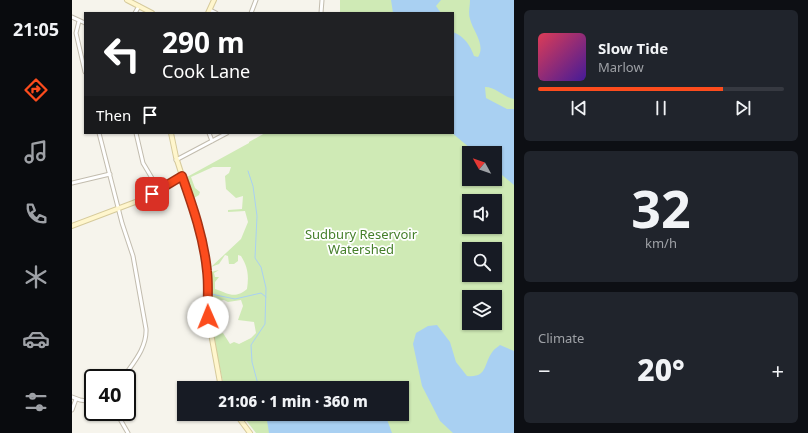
<!DOCTYPE html>
<meta charset="utf-8">
<style>
:root{--surface:#171b24;--page:#20242c;--text:#f1f3f6;--muted:#9ea1a6;--line:#363941;--accent:#fc4c1d}
body{margin:0;font-family:"Noto Sans",sans-serif;background:var(--page);color:var(--text);height:100vh;display:flex;flex-direction:column;font-size:15px;white-space:nowrap}
*{box-sizing:border-box;margin:0}
p{font-size:13px;color:var(--muted)}
.icon{flex:none;width:22px;height:22px;fill:none;stroke:currentColor;stroke-width:2;stroke-linecap:round;stroke-linejoin:round}
.map{position:relative;flex:1;overflow:hidden}
.details{display:flex;flex-direction:column;gap:10px;padding:10px;background:#0d0f14;width:294px}
.details>*{flex:none}
.top-card{position:absolute;left:12px;top:12px;width:370px;height:122px;border-radius:0px;box-shadow:0 1px 3px #0004;background:#202124;color:#fff;overflow:hidden}
.needle{width:26px;rotate:310deg}
.fabs{position:absolute;left:390px;top:146px;display:grid;gap:8px}
.fabs a{display:grid;place-items:center;width:40px;height:40px;border-radius:0px;background:var(--surface);box-shadow:0 1px 3px #0004;font-size:20px}
.speed{position:absolute;left:12px;top:369px;display:flex;gap:8px;font-size:20px;font-weight:700;text-align:center}
.speed>*{display:grid;place-content:center;width:52px;height:52px;border-radius:50%;background:var(--surface);box-shadow:0 1px 3px #0004;line-height:1}
.speed .limit{border:2px solid #111;border-radius:6px;background:#fff;color:#111}
.pin{position:absolute;display:grid;place-items:center;width:34px;height:34px;color:#fff;margin:-17px;border-radius:8px;box-shadow:0 2px 6px #0006}
.me{position:absolute;width:44px;margin:-22px;rotate:359deg;stroke-linejoin:round;filter:drop-shadow(0 0 3px #0008)}
.turn{display:flex;align-items:center;gap:14px;height:84px;padding:0 12px;font-size:18px}
.turn .icon{width:52px;height:52px;stroke-width:2.5}
.turn b{display:block;font-size:28px;line-height:34px}
.then{display:flex;align-items:center;height:38px;padding:0 12px;background:#0003;gap:8px;font-size:15px}
.big{font-size:30px;font-weight:800;line-height:1.1}
.details .card{flex:1;display:flex;flex-direction:column;justify-content:center;gap:6px;min-width:0;padding:0 14px;border-radius:6px;background:var(--page)}
.details .dial{align-items:center;gap:0}
.dial b{font-size:52px;line-height:1}
.song{display:flex;align-items:center;gap:12px}
.cover{width:48px;height:48px;border-radius:6px;background:linear-gradient(135deg,hsl(350 70% 55%),hsl(260 70% 35%))}
.played{height:4px;border-radius:2px;background:linear-gradient(90deg,var(--accent) 75%,var(--line) 75%)}
.keys{display:flex;justify-content:space-around;direction:ltr}
.heat{display:flex;justify-content:space-between;align-items:center;font-size:22px;direction:ltr}
.trip{position:absolute;left:105px;top:381px;width:232px;height:40px;border-radius:0px;background:var(--surface);box-shadow:0 1px 3px #0004;font-weight:800;line-height:40px;text-align:center}
main{display:flex;flex:1;min-height:0}
.tabs{display:flex;flex-direction:column;width:72px;justify-content:space-around;align-items:center;background:#090b0e;color:var(--muted)}
.tabs .icon{width:28px;height:28px}
.tabs .on{color:var(--accent)}
.tabs b{font-size:18px;color:var(--text)}
.map>svg:first-child{display:block}
</style>
<main>
<nav class="tabs">
<b>21:05</b>
<svg class="icon on" aria-label="directions" viewBox="0 0 24 24"><path d="M12 3l9 9-9 9-9-9zM9 14v-3h6M13 9l2 2-2 2"/></svg>
<svg class="icon" aria-label="music" viewBox="0 0 24 24"><path d="M9 18V5l10-2v13"/><circle cx="6" cy="18" r="3"/><circle cx="16" cy="16" r="3"/></svg>
<svg class="icon" aria-label="phone" viewBox="0 0 24 24"><path d="M5 4h4l2 5-3 2q2 4 5 5l2-3 5 2v4C11 20 4 13 5 4z"/></svg>
<svg class="icon" aria-label="climate" viewBox="0 0 24 24"><path d="M12 3v18M4 7l16 10M4 17L20 7"/></svg>
<svg class="icon" aria-label="car" viewBox="0 0 24 24"><path d="M5 17H2v-5l4-1 3-4h7l3 4 3 1v5h-3M9 17h6M6 11h13"/><circle cx="7" cy="17" r="2"/><circle cx="17" cy="17" r="2"/></svg>
<svg class="icon" aria-label="filters" viewBox="0 0 24 24"><path d="M4 7h16M4 17h16"/><circle cx="9" cy="7" r="2"/><circle cx="15" cy="17" r="2"/></svg>
</nav>
<div class="map">
<svg width="442" height="433" viewBox="0 0 442 433">
<rect width="100%" height="100%" fill="#f6f4ec"/>
<path fill="#cfeab5" fill-rule="evenodd" d="M268 0H442V433H184L169 414H330V388L152 387 141 336 151 333 158 344 162 342 167 344 179 338 184 333 182 322 166 320 171 306 169 300 156 302 152 300 145 301V319L140 318 139 272 147 270 142 273 143 277H147L143 282V289C157 294 163 299 175 289 177 276 176 267 169 256L166 255V261L162 264H157L156 256 153 255 147 264 139 267 169 239 176 222 173 211 156 212V210L170 209 171 196 164 198 154 189 153 176 157 173 159 167H141L119 177 123 188 128 192 127 195 122 198 115 177 177 143V142L193 133H381V13H268ZM397 153H423V179H397ZM397 201H423V227H397ZM397 249H423V275H397ZM397 297H423V323H397Z"/>
<path fill="#a9d0f2" d="M319 0H369L364 6 369 13H321Z
M398 0H442V99C431 97 424 87 413 87L414 98 435 109H442V185L423 169V153H404L380 133H381V32C393 37 398 45 402 56L406 57C414 45 401 31 398 19 396 13 398 6 398 0Z
M365 325 378 342 384 362 395 376C416 378 411 364 421 351 422 349 426 347 428 345L442 351V433H381L368 421 350 386 341 344 344 333 356 326Z
M268 381 285 384 290 388H253L256 384Z
M194 414H213L216 416 220 414H313L320 433H197Z"/>
<g fill="none" stroke-linecap="round" stroke-linejoin="round">
<path stroke="#a9d0f2" stroke-width="1" d="M176 171 181 186 185 216 183 258 189 267 194 288 193 324 179 345 180 362 187 388
M139 294 163 299 189 293 194 297"/>
<g stroke="#c2bcae" stroke-width="5">
<path id="street" d="M138 10 144 13
M63 13 67 6
M179 13 184 0
M249 13 250 0
M0 17 13 23
M7 21 4 33 13 72
M27 133 50 223 61 256 74 329C75 348 61 363 51 378
M64 133 71 163 87 190
M137 133 140 141
M104 160 155 133
M0 183 38 174
M0 397 8 400 21 402
M0 410 4 399
M44 412 56 433"/>
</g>
<g stroke="#d6ca9b" stroke-width="6">
<path id="secondary" d="M55 0 80 13
M136 13 142 0
M99 133 104 157 120 207 133 258 136 280V317L149 388
M0 226 66 201 110 177
M164 414 178 433"/>
</g>
<use href="#street" stroke="#fff" stroke-width="3"/>
<use href="#secondary" stroke="#fff6cd" stroke-width="4"/>
</g>
<g fill="none" stroke-linecap="round" stroke-linejoin="round">
<g stroke="#a43113" stroke-width="10">
<path id="route" d="M80 194 110 176C121 207 132 239 135 271 137 287 135 302 136 317"/>
</g>
<use href="#route" stroke="#fc4c1d" stroke-width="7"/>
</g>
<g text-anchor="middle" dominant-baseline="central" stroke-width="3.5" stroke-linejoin="round" paint-order="stroke">
<g font-size="13" fill="#457f2a" stroke="#fff">
<text x="289" y="234">Sudbury Reservoir<tspan x="289" dy="15">Watershed</tspan></text>
</g>
</g>
</svg>
<div class="fabs">
<a><svg class="needle" viewBox="-14 -14 28 28"><path d="M0-13l5 13h-10z" fill="#e53935"/><path d="M0 13l5-13h-10z" fill="#9ea1a6"/></svg></a>
<a><svg class="icon" aria-label="sound" viewBox="0 0 24 24"><path d="M4 9h4l5-4v14l-5-4H4zM17 9q2 3 0 6"/></svg></a>
<a><svg class="icon" aria-label="search" viewBox="0 0 24 24"><circle cx="10" cy="10" r="6"/><path d="M15 15l6 6"/></svg></a>
<a><svg class="icon" aria-label="layers" viewBox="0 0 24 24"><path d="M12 4l9 5-9 5-9-5zM3 14l9 5 9-5"/></svg></a>
</div>
<div class="speed"><div class="limit">40</div></div>
<div class="pin" style="left:80px;top:194px;background:#d93025"><svg class="icon" aria-label="arrive" viewBox="0 0 24 24"><path d="M6 21V4h12l-3 4 3 4H6"/></svg></div>
<svg class="me" style="left:136px;top:317px" viewBox="-20 -20 40 40"><circle r="19" fill="#fff"/><path d="M0-13L10 11 0 6-10 11z" fill="#fc4c1d"/></svg>
<div class="trip">21:06 · 1 min · 360 m</div>
<div class="top-card">
<div class="turn"><svg class="icon" aria-label="left" viewBox="0 0 24 24"><path d="M17 20v-9H6M10 6l-5 5 5 5"/></svg><div><b>290 m</b>Cook Lane</div></div>
<div class="then">Then<svg class="icon" aria-label="arrive" viewBox="0 0 24 24"><path d="M6 21V4h12l-3 4 3 4H6"/></svg></div>
</div>
</div>
<section class="details">
<div class="card">
<div class="song"><i class="cover"></i><div><b>Slow Tide</b><p>Marlow</p></div></div>
<div class="played"></div>
<div class="keys"><svg class="icon" aria-label="previous" viewBox="0 0 24 24"><path d="M18 5L8 12l10 7zM5 5v14"/></svg><svg class="icon" aria-label="pause" viewBox="0 0 24 24"><path d="M8 5v14M16 5v14"/></svg><svg class="icon" aria-label="next" viewBox="0 0 24 24"><path d="M6 5l10 7-10 7zM19 5v14"/></svg></div>
</div>
<div class="card dial"><b>32</b><p>km/h</p></div>
<div class="card"><p>Climate</p>
<div class="heat"><a>−</a><b class="big">20°</b><a>+</a></div>
</div>
</section>
</main>
